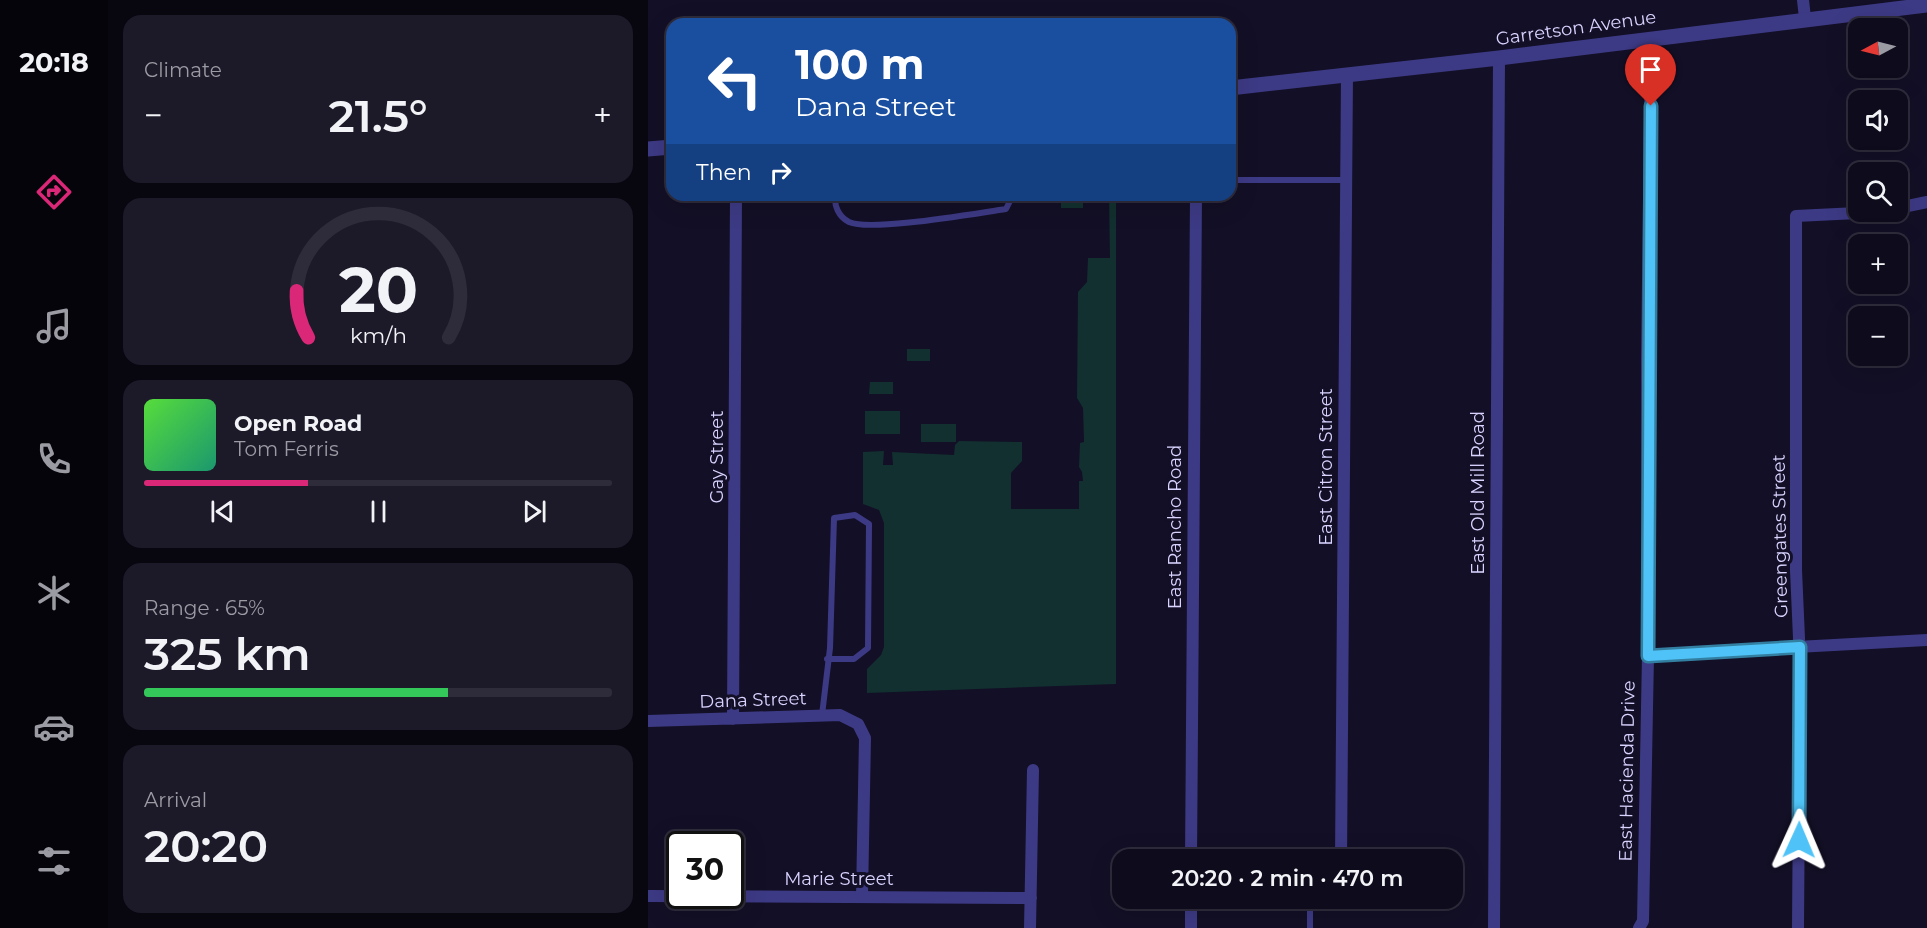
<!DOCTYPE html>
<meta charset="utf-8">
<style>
:root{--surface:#0e0b1c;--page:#1c1929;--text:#f1f3f6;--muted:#9b9ba3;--line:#2e2b3b;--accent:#db2777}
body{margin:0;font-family:Montserrat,sans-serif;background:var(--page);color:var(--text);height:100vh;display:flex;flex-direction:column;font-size:22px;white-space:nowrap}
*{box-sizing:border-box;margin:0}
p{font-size:20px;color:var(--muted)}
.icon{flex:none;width:33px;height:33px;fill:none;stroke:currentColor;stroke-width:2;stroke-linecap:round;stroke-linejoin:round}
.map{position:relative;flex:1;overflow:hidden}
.details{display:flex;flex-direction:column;gap:15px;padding:15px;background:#08060f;width:540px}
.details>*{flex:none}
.banner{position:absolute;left:18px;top:18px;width:570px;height:183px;border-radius:18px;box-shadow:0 6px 24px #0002,0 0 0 2px var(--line);background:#1a4fa0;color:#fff;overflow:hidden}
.needle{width:39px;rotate:263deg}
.buttons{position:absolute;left:1200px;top:18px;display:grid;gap:12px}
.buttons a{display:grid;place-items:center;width:60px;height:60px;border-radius:12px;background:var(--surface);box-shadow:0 6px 24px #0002,0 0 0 2px var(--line);font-size:30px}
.speed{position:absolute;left:18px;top:831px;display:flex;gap:12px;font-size:30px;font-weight:700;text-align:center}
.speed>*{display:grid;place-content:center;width:78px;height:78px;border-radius:50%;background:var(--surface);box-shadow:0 6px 24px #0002,0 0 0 2px var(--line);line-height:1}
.speed .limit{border:3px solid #111;border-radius:9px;background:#fff;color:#111}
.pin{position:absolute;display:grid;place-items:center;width:51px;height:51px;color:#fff;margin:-62px -26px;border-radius:50% 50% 50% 0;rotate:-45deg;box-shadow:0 0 6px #0007}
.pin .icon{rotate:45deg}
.me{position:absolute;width:66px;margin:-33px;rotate:1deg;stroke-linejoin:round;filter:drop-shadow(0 0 4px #0008)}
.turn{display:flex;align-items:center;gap:21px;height:126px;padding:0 30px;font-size:27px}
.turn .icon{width:78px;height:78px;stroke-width:2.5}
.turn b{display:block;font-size:42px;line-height:51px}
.then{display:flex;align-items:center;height:57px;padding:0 30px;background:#0003;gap:12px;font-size:22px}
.big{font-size:45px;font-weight:600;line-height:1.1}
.details .widget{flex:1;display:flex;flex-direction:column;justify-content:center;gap:9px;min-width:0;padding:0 21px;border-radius:18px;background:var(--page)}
.details .dial{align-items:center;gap:0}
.dial svg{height:156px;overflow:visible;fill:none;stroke:var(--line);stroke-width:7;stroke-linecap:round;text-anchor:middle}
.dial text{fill:var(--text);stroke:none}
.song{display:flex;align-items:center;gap:18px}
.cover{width:72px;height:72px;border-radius:9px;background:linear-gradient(135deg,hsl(110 70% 55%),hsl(160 70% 35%))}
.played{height:6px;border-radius:3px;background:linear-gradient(90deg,var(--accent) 35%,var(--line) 35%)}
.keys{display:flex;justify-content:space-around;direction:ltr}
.heat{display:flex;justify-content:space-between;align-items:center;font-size:33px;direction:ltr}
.charge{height:9px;border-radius:4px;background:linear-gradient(90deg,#34c759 65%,var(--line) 0)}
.trip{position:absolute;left:464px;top:849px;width:351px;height:60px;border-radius:18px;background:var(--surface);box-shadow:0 6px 24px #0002,0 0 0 2px var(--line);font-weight:600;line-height:60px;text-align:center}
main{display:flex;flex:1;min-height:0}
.dock{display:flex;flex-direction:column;width:108px;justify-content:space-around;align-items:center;background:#06040b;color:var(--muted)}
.dock .icon{width:42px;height:42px}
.dock .active{color:var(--accent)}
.dock b{font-size:27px;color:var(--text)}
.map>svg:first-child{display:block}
</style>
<main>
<nav class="dock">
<b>20:18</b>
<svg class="icon active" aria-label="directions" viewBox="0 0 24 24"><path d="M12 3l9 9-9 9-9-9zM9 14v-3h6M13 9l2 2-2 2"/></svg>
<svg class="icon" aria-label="music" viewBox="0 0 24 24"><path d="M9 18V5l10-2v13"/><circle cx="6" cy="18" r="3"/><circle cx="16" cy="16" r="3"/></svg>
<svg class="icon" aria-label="phone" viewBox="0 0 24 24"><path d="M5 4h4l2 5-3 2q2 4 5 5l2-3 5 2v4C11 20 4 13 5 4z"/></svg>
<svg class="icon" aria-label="climate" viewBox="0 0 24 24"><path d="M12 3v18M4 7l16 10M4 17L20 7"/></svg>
<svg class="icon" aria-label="car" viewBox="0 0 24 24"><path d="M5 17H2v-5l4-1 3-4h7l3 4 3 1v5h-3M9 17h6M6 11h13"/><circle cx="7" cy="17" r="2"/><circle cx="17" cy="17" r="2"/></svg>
<svg class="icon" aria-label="filters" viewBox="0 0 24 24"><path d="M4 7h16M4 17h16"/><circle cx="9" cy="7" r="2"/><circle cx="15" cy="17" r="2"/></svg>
</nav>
<section class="details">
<div class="widget"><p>Climate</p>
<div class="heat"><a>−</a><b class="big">21.5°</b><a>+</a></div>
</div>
<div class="widget dial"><svg viewBox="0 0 100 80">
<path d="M14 69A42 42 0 1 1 86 69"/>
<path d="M14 69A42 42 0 0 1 8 45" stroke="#db2777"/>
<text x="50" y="56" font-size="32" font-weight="700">20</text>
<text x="50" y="72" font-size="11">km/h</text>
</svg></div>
<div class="widget">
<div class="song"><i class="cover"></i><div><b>Open Road</b><p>Tom Ferris</p></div></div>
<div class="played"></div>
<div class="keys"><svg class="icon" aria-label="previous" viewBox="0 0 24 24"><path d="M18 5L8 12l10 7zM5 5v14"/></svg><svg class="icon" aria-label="pause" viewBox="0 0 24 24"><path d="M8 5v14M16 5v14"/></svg><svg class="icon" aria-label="next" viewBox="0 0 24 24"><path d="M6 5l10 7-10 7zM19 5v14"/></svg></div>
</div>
<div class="widget"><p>Range · 65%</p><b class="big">325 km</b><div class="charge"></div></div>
<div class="widget"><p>Arrival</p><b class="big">20:20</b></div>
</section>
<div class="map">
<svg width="1279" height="928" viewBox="0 0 1279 928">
<rect width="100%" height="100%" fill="#130f26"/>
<path fill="#12302f" d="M413 195H435V208H413Z
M461 195H468V684L219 693V669L233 655 236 647V523L231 510 215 504V452L236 451 235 465H245L244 452 306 455 307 445 311 441 374 442V461L363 473V509H431V481H435L434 472 431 467 432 443 436 442 435 408 429 398 430 292 439 282 440 258H462Z
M259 349H282V361H259Z
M222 382H245V394H221Z
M217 411H252V434H217Z
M273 424H308V442H273Z"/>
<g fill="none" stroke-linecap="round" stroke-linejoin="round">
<path stroke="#3d3a85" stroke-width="6" d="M582 180H698
M188 195C185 205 191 217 201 222 223 232 329 213 358 209L365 195
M174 715 182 648 186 518 207 515 221 524 220 648 206 659H179
M662 928V901"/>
<path stroke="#3d3a85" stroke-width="12" d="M1155 0 1157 18
M1250 208 1279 202
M1000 655 1279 640
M85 719 88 195
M0 721 192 715 210 724 217 738 214 897
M543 860 548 195
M693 860 699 74
M0 896 383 898
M543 900 662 901 678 898
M382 928 385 770
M543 928V898
M846 928 851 58
M991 928 995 921 1000 655 999 360 1003 38
M1150 928 1152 661 1148 570V216L1230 212"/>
<path stroke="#3d3a85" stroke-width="15" d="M582 88 851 58 1279 5
M0 149 24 147"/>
</g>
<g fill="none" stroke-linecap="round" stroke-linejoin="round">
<g stroke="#337fa1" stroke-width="15">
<path id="route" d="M1003 106 1000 656 1152 647 1151 840"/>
</g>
<use href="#route" stroke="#4fc3f7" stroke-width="10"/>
</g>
<g text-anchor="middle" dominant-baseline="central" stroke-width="6" stroke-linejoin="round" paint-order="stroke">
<g font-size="18" fill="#d9d4ff" stroke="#130f26">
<text transform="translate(928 28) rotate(-8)">Garretson Avenue</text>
<text transform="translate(69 457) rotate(-90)">Gay Street</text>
<text transform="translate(678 467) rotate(-90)">East Citron Street</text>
<text transform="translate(830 493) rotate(-90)">East Old Mill Road</text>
<text transform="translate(527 527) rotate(-90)">East Rancho Road</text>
<text transform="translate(1132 536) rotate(-91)">Greengates Street</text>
<text transform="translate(105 700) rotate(-2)">Dana Street</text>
<text transform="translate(979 771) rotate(-89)">East Hacienda Drive</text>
<text x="191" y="879">Marie Street</text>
</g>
</g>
</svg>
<div class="buttons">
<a><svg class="needle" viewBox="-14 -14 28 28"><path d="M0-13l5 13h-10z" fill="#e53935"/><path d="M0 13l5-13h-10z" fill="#9b9ba3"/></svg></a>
<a><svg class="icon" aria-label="sound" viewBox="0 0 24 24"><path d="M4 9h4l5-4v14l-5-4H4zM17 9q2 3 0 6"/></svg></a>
<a><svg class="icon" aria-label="search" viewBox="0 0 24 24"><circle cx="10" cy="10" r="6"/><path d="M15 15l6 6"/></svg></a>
<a>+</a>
<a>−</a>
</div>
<div class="speed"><div class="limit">30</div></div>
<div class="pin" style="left:1003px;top:106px;background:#d93025"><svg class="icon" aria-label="arrive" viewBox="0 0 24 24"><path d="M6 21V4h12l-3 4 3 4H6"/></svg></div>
<svg class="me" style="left:1151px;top:840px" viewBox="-20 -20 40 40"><path d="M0-17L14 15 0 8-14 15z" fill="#4fc3f7" stroke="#fff" stroke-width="4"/></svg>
<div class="trip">20:20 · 2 min · 470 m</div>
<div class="banner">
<div class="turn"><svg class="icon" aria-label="left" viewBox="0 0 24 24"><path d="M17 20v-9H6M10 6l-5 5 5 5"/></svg><div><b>100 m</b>Dana Street</div></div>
<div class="then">Then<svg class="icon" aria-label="right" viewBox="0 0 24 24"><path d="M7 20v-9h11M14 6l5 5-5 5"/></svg></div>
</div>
</div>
</main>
